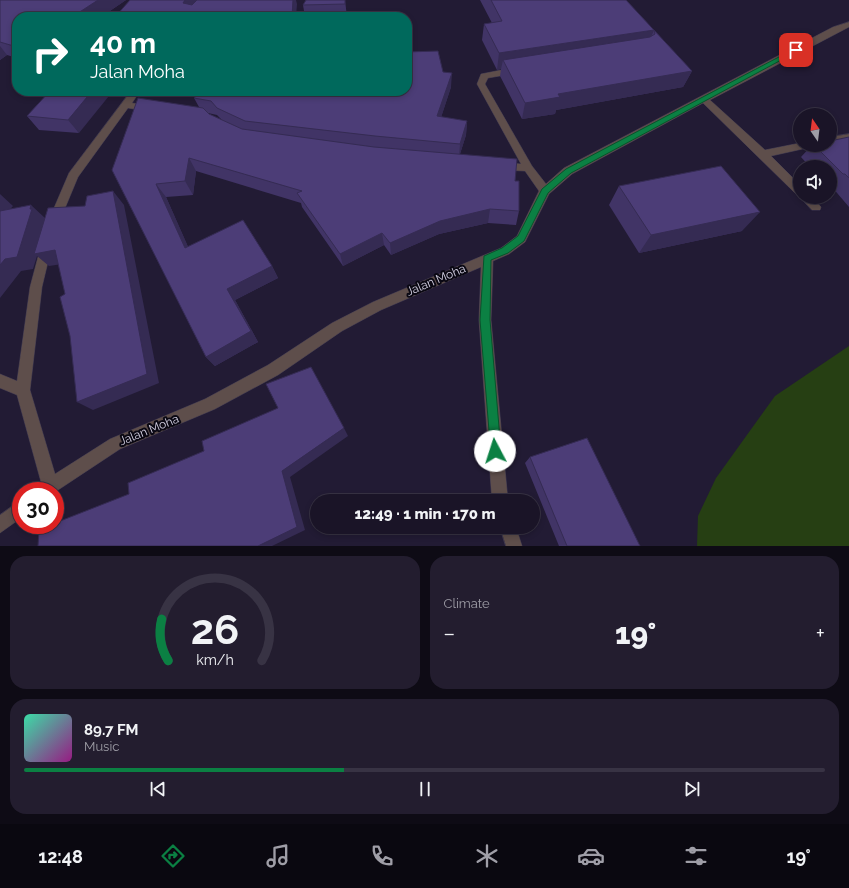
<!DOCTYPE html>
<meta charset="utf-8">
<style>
:root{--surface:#1a1427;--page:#231d2f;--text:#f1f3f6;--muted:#9f9ea7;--line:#383344;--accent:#0b8043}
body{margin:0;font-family:Raleway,sans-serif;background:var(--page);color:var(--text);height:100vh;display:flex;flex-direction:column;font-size:15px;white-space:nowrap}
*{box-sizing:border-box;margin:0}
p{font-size:13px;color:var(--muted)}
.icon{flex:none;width:22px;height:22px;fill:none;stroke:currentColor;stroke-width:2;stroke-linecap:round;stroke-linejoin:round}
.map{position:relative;height:546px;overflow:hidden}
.sheet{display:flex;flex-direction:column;gap:10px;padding:10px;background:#0e0b15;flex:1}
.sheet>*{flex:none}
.hud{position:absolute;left:12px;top:12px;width:400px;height:84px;border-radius:16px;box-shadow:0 2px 6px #0003,0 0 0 1px var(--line);background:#00695c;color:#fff;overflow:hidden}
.needle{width:26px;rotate:346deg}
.controls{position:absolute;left:793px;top:108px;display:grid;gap:8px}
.controls a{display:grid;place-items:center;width:44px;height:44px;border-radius:50%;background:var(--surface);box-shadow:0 2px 6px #0003,0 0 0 1px var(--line);font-size:20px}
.speed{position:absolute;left:12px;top:482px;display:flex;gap:8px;font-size:20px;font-weight:700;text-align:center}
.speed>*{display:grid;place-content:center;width:52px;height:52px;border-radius:50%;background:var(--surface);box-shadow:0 2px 6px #0003,0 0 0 1px var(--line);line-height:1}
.speed .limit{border:6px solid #d22;background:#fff;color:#111}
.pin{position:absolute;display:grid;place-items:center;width:34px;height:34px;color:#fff;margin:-17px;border-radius:8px;box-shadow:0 2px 6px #0006}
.me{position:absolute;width:44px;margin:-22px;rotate:355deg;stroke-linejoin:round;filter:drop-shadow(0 0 3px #0008)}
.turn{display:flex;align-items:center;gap:14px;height:84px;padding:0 12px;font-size:18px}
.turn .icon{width:52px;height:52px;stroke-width:2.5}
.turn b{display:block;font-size:28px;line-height:34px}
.big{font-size:30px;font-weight:800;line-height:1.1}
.sheet .widget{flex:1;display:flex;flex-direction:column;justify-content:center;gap:6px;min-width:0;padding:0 14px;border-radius:16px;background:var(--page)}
.sheet .dial{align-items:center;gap:0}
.dial svg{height:104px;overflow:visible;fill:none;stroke:var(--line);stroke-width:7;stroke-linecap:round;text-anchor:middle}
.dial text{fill:var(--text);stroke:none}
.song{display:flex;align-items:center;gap:12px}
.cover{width:48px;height:48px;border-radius:6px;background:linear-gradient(135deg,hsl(160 70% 55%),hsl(310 70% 35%))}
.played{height:4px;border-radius:2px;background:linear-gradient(90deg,var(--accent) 40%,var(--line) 40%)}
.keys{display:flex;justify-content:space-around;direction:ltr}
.heat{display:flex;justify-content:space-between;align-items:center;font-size:22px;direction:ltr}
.sheet .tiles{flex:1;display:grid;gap:10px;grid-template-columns:1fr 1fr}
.widget:last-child{grid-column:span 2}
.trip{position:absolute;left:310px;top:494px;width:230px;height:40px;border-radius:20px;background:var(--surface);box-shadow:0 2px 6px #0003,0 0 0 1px var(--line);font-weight:800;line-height:40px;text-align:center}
.tabs{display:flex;height:64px;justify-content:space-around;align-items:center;background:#0a0810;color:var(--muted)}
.tabs .icon{width:28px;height:28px}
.tabs .selected{color:var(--accent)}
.tabs b{font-size:18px;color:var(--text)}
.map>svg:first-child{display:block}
</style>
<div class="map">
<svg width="849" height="546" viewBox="0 0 849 546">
<rect width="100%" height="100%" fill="#221b34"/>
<path fill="#263f13" d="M849 346V546H697L698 516 716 478 775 396Z"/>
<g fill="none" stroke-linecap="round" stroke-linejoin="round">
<g stroke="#3e3850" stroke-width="1">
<path id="street" d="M849 22V27L710 100 765 150 800 143V145H812L807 148 771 156 800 185V195L796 194 703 103 572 174 549 194 525 242 509 254 493 261 491 320 508 501H492L479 320 481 267 381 310 342 331 278 375 215 409 120 449 55 492 34 491 36 485 41 482 17 395 0 388V374L17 381 30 287 42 242H50L52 245 42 287 30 390 55 474 110 439 205 399 268 365 332 323 373 302 501 248 517 236 539 191 525 171 500 170 495 166 500 162 521 164 477 84 481 74 517 67 521 70 517 73 488 78 485 84 532 166 546 184 564 168 833 27Z
M131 91H140L132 103 152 106 157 109 152 112 128 108 78 177 58 225H50L48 222 69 173Z
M849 134V140L830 143V137Z
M800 197H812L821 207 820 210H812Z
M21 500V518L0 533V515Z
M500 527H516L522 546H506Z"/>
</g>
<use href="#street" fill="#5e4e4b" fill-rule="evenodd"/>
</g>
<path fill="#413466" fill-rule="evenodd" d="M0 0H126L101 17H17V58L7 55 0 60Z
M345 0 347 17H305L303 5Z
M480 0H626L692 71 683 87 556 110 555 114 522 119 500 76 501 69 497 70 482 40 484 24 492 23Z
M443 72 451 87 441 117 467 121 466 135 460 154 515 181 519 211 516 225 488 223 439 234 391 255 384 245 343 266 302 207 301 203 196 171 193 195 166 197 188 247 272 266 278 278 235 300 258 342 215 366 206 357 112 170 199 107 194 98ZM208 113 217 115 222 120 209 114Z
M50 91 79 133 39 130 27 116Z
M849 137V207L832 187H830V167H810L801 157 812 145H830Z
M619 186 742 231 639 253 609 205Z
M530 457 640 546H559L525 463Z"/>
<path fill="#352b53" d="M98 0H126L101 17H72Z
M185 0H197L188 17 183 3Z
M293 0H296L297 4 296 17H292Z
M654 30 647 47 503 60 501 69 497 70 499 53Z
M0 46 7 55 0 60Z
M692 71 683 87 556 110 555 114 522 119 525 103 558 94Z
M452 73 451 87 437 130V116Z
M92 91H113L79 133 68 120Z
M467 121 466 135 459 157 460 144Z
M189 158 196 171 193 195 185 181Z
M156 184 166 197 194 260 185 248Z
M113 191 124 205 159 383 93 410 77 402Z
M0 194 13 206 0 221Z
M31 205 45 218 55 250 69 263 49 266 37 256 33 269 21 271 0 298V265L30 209Z
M490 209 488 223 439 234 391 255 390 243 440 221Z
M760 212 742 231 639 253 651 235Z
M382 233 384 245 343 266 340 254Z
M272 266 278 278 235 300 258 342 215 366 206 357 227 289Z
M344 428 348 436 290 477 305 530 272 546H258L282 471Z"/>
<path fill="#4c3d77" stroke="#352b53" d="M0 0H98L72 17H17V47L0 42Z
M130 0H185L183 3 192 5 197 0H293L292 17H115Z
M306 0H345V4L303 5Z
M491 0H626L692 71 558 94 560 97 525 103 503 60 650 37 655 34 654 30 499 53 484 24 502 21Z
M438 51 443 72 452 73 437 116 467 121 460 144 375 136 245 121 217 108 211 101 194 98 202 91H407V52Z
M50 91H92L68 120 27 116Z
M138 98 203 108 209 114 242 129 374 147 517 159 515 181H519V211L490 209 440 221 390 243 382 233 340 254 297 193 302 191 189 158 185 181 156 184 185 248 243 220 272 266 227 289 251 331 206 357 112 170Z
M849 137V178L845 174H843L814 145H830V141Z
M721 166 760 212 651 235 619 186Z
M113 191 147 374 77 402 70 336 60 297 65 294 55 250 34 254 48 208 85 206 87 196Z
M31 205 30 209H32L17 257 5 259 0 265V211Z
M311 367 344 428 282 471 297 527 258 546H38L39 529 49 525H55V523L129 494 128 483 204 451 202 441 278 408 266 384Z
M587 438 640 546H567L530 457Z"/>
<path fill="#0b8043" stroke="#07532c" d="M796 48 799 50 798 51 571 173 548 193 524 241 508 253 491 260 490 320 501 451 499 455 495 457 491 455 480 320 484 256 502 248 518 236 542 189 566 169Z"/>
<g text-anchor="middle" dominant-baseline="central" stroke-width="4" stroke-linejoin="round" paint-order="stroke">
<g font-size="12" fill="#d4d0e2" stroke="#0a0813">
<text transform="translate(436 280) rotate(-23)">Jalan Moha</text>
<text transform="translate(149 430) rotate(-22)">Jalan Moha</text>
</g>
</g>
</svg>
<div class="controls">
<a><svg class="needle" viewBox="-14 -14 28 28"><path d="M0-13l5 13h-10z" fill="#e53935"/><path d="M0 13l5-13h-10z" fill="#9f9ea7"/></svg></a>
<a><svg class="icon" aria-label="sound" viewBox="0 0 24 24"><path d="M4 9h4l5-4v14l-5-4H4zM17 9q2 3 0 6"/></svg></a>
</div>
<div class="speed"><div class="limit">30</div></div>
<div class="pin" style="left:796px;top:50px;background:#d93025"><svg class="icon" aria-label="arrive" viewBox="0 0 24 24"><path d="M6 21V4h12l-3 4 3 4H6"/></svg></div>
<svg class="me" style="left:495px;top:451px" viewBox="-20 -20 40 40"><circle r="19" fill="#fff"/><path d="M0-13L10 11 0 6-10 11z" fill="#0b8043"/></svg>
<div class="trip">12:49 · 1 min · 170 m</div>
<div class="hud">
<div class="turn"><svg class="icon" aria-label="right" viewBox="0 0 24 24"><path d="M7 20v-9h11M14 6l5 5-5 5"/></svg><div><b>40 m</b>Jalan Moha</div></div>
</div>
</div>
<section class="sheet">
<div class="tiles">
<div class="widget dial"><svg viewBox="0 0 100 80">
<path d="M14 69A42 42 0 1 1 86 69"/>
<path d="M14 69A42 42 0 0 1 9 37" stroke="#0b8043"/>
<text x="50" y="56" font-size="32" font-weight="700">26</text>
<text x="50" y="72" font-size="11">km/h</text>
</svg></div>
<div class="widget"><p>Climate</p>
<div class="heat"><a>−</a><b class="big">19°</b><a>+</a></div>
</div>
<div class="widget">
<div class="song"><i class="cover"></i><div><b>89.7 FM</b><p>Music</p></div></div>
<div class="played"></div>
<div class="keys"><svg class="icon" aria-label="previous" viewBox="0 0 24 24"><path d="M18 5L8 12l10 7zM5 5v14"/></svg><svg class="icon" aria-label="pause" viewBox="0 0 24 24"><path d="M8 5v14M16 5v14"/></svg><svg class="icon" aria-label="next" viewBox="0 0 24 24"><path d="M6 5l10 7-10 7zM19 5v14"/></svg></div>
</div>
</div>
</section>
<nav class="tabs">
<b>12:48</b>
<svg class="icon selected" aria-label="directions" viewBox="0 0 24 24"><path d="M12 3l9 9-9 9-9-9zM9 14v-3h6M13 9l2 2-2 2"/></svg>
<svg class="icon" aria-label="music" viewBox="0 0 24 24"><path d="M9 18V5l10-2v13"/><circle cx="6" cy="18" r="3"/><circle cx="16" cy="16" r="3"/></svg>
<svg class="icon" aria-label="phone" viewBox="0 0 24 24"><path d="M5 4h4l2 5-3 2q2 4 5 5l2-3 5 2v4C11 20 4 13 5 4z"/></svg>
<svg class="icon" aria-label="climate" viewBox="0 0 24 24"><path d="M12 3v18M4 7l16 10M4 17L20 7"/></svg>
<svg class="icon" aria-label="car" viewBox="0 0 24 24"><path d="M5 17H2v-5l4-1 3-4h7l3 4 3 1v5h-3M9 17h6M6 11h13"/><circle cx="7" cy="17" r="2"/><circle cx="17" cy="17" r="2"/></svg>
<svg class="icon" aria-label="filters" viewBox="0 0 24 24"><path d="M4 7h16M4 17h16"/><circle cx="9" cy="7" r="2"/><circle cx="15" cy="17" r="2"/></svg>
<b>19°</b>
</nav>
